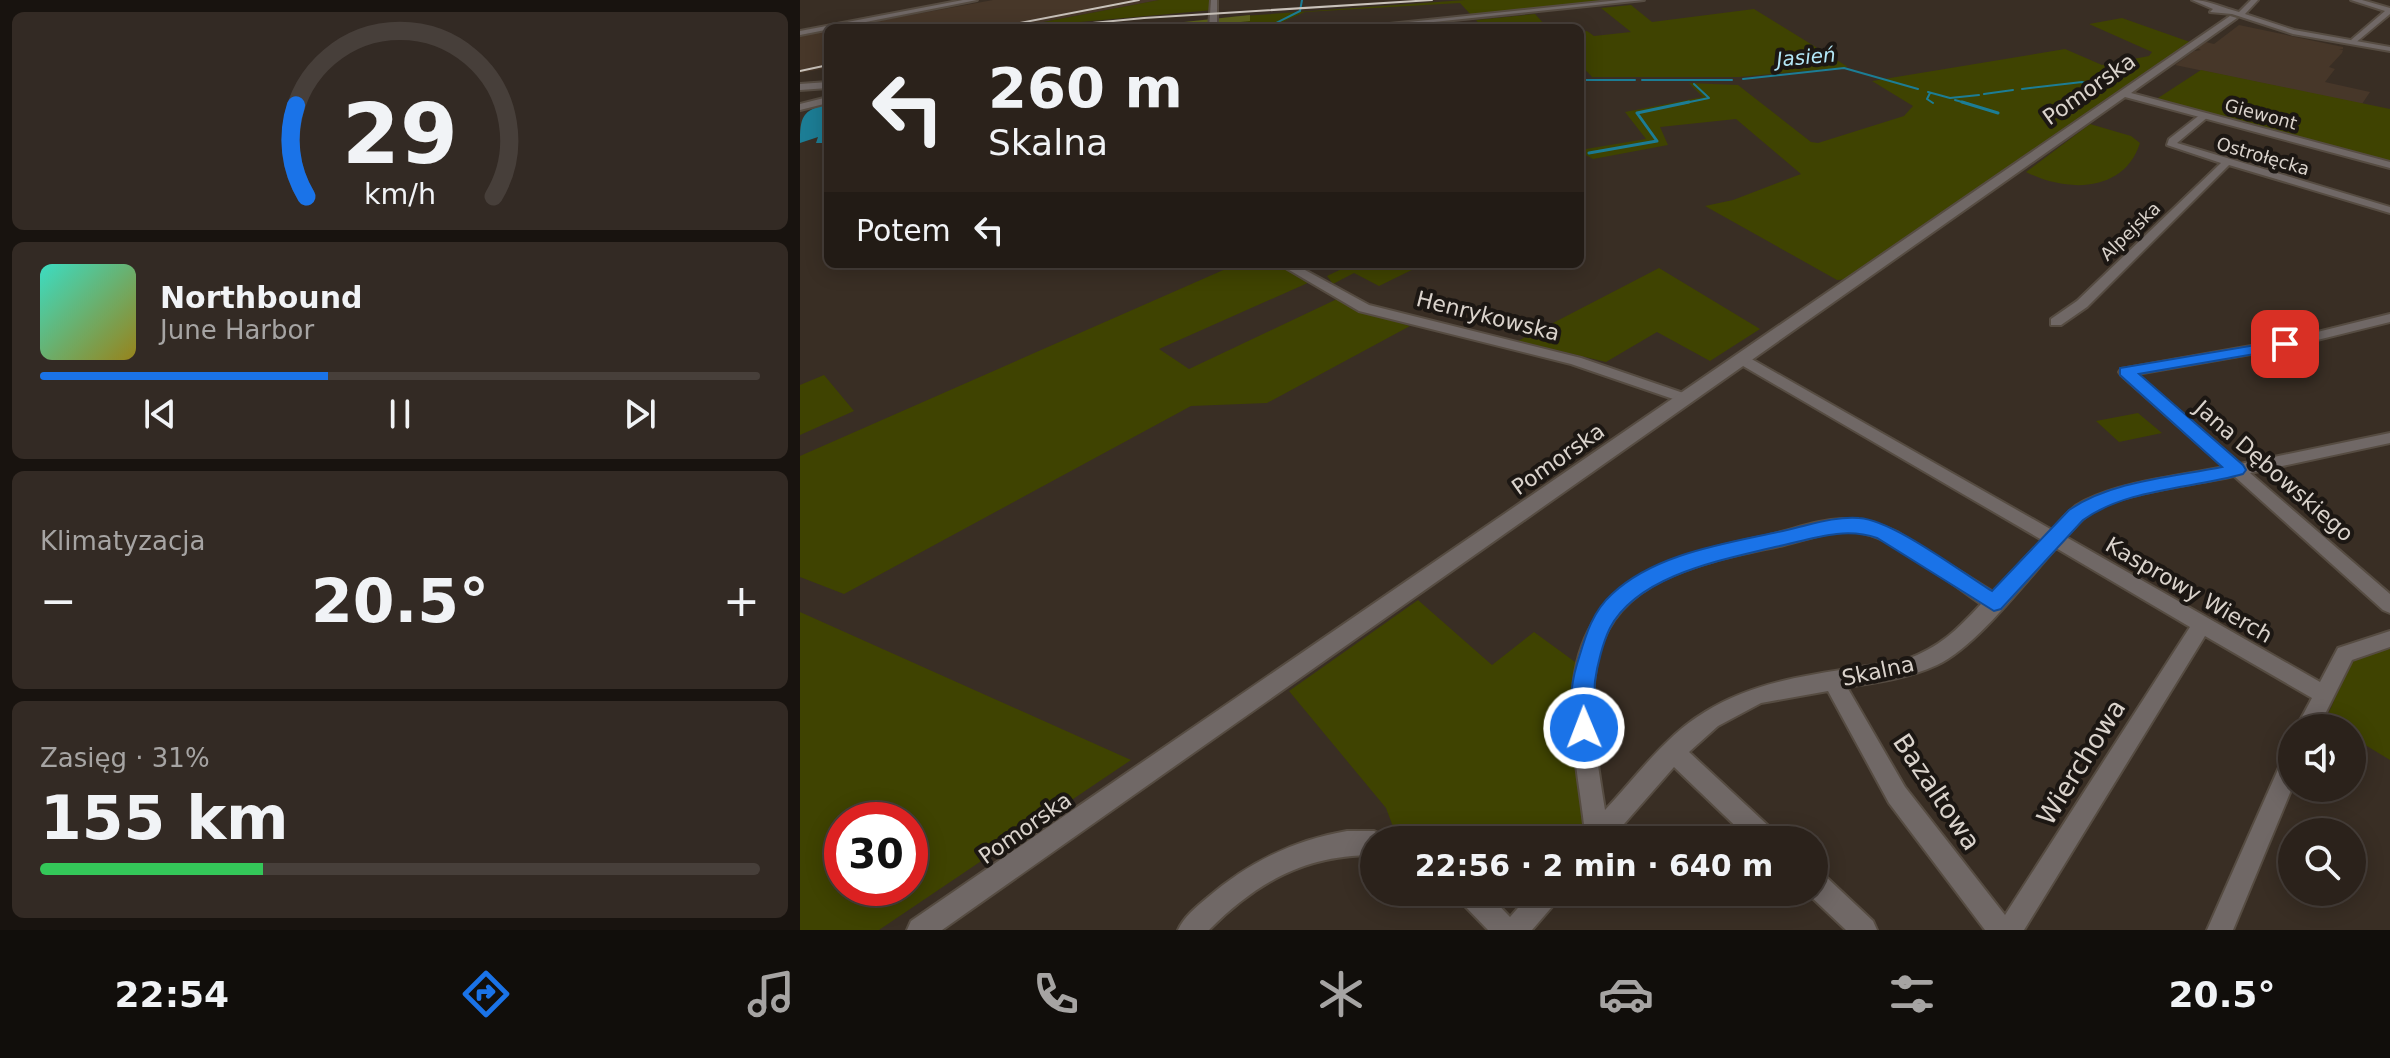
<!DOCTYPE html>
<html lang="pl">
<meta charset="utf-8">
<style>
:root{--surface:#2b221b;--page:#332a24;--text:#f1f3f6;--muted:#a6a4a3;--line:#473f3a;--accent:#1a73e8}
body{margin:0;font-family:"DejaVu Sans",sans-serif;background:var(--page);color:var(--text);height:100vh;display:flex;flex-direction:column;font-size:30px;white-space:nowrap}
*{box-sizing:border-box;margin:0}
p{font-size:26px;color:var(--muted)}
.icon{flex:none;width:44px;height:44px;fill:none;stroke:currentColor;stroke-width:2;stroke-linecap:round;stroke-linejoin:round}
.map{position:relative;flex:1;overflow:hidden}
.panel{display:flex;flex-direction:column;gap:12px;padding:12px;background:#18130f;width:800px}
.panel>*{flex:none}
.banner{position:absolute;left:24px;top:24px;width:760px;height:244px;border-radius:12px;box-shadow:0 4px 20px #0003,0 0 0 2px var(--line);background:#2b221b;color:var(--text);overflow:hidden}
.controls{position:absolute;left:1478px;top:714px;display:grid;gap:16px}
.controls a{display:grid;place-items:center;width:88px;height:88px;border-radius:50%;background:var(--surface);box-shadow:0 4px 20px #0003,0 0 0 2px var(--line);font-size:40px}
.speed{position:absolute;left:24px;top:802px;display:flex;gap:16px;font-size:40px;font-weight:700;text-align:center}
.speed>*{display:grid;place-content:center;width:104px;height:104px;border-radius:50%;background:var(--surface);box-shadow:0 4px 20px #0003,0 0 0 2px var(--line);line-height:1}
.speed .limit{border:12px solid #d22;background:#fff;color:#111}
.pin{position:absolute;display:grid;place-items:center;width:68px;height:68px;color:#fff;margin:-34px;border-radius:16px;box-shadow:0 4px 12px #0006}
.me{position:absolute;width:88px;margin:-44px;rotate:359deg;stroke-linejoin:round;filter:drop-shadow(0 0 6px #0008)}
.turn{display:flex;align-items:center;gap:28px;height:168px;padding:0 32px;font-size:36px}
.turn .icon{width:104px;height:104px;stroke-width:2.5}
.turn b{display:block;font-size:56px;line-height:68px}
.then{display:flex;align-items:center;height:76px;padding:0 32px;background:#0003;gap:16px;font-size:30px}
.big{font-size:60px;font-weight:700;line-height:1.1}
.panel .widget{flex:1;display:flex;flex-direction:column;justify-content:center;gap:12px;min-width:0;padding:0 28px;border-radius:12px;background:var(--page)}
.panel .dial{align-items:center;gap:0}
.dial svg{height:208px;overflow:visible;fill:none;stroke:var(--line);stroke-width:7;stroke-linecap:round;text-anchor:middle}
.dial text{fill:var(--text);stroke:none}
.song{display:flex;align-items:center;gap:24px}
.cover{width:96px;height:96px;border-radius:12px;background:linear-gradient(135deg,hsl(170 70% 55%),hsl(50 70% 35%))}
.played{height:8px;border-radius:4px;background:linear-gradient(90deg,var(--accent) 40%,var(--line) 40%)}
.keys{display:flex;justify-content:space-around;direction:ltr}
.heat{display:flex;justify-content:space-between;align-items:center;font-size:44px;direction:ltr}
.charge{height:12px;border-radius:6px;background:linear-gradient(90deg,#34c759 31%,var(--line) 0)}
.trip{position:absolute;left:560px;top:826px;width:468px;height:80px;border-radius:40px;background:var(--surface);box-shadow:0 4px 20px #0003,0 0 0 2px var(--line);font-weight:700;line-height:80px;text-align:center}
.tab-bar{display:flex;height:128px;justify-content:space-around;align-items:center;background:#110e0b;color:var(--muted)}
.tab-bar .icon{width:56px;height:56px}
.tab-bar .active{color:var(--accent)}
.tab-bar b{font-size:36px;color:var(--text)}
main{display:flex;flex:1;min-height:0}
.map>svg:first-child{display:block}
</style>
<main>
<section class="panel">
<div class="widget dial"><svg viewBox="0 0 100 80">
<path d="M14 69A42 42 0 1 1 86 69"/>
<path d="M14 69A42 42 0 0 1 10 34" stroke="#1a73e8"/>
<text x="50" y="56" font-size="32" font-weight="700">29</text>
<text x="50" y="72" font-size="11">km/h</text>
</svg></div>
<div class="widget">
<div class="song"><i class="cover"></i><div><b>Northbound</b><p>June Harbor</p></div></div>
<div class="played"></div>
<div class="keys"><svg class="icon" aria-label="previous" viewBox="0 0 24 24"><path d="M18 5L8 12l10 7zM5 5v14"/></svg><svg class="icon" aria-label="pause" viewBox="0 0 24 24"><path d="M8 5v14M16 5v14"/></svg><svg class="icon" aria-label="next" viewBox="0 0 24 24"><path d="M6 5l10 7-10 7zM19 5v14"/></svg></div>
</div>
<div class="widget"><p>Klimatyzacja</p>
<div class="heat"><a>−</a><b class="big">20.5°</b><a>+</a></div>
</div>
<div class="widget"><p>Zasięg · 31%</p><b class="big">155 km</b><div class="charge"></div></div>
</section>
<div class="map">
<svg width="1590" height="930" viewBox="0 0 1590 930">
<rect width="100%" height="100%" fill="#392e24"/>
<path fill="#473729" d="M193 0H359L212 28H40Z
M1439 25 1543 47V49H1539L1543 50 1542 53 1529 67 1535 69 1525 82 1570 92 1562 104 1375 65 1394 51 1401 50 1397 48 1406 42 1414 44Z
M28 30V68L0 73V34Z"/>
<path fill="#3f4301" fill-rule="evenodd" d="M359 0H412L413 10 212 28Z
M665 0H833L672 16 660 3 505 12 469 28H417V24L449 21 450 16 415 18Z
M831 5 852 22 954 9 1048 67 939 77H792L780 64V32L787 31 794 36 831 32 801 8Z
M735 14 748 28H682L676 20Z
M1322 18 1390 42 1051 279 1037 280 905 206 933 200 1001 174 936 119 860 127 868 145 793 159 780 152V150L846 139 825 112 903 97 889 83 938 85 1011 142 1018 143 1104 116 1113 106 1072 81 1265 49 1302 65 1349 56 1352 52 1289 24Z
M1401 70 1590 109V162L1355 100Z
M1290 124 1331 136 1340 143C1325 191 1269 194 1226 172Z
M437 264H476L510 282 359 349 389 369 537 299 558 311 610 326 467 403 391 406 44 594 0 577V456Z
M552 264H624L579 286 554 273 533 284 527 276Z
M859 268 960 329 910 361 857 332 806 362 718 341Z
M24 375 54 411 0 435V385Z
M1338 413 1362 433 1319 442 1296 421Z
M618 600 692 665 734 632 782 667 792 824 777 840H598L586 808 489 691Z
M0 612 331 760 79 930H0ZM42 820H110V888H42Z
M1590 648V760L1552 737V728H1537L1525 721 1552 660Z"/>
<path fill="#5d621c" d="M450 15V21L386 28H327Z"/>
<path fill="#1c7d95" d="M28 104V143H16L18 137 0 143C0 117 2 110 28 104Z"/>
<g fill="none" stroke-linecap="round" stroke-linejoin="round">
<path stroke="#1c7d95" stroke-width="2" d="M466 28 500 11 502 0
M943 79 1044 68 1118 89
M780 80H835
M842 80H932
M1222 89 1282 82 1304 88
M1128 92 1150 98 1179 95
M1130 93 1127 99 1133 103
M1184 94 1213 90
M1155 100 1169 104
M880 104 909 98 894 84"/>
<path stroke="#1c7d95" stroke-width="3" d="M1162 102 1198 113
M789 153 857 141 837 113 889 102"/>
<g stroke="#564c42" stroke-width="4">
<path id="minor" d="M163 0H177L0 35V31Z
M411 0H417V28H409Z
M820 0H844L577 28H551Z
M1551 0H1562L1590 8V14L1554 44 1551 40 1585 11Z
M28 82V88L0 90V84Z
M28 97V103L0 110V104Z
M1401 114 1409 116 1377 143 1590 207V213L1429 165 1287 307 1261 325H1251V319L1277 301 1421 163 1367 145 1369 139Z
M479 264H494L569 305 781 358 892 396 894 399 887 404 882 402 771 364 559 311Z
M1590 314V322L1485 348 1337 374 1440 464 1590 433V443L1450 473 1590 594V613L1583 610 1434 476C1398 484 1322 493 1293 511 1282 518 1274 528 1266 537L1520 682 1538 648 1590 631V647L1552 660 1518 728H1496L1512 698 1405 636 1224 930H1185L1089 803 1028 691 961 703 918 726 889 752 975 832 979 840H950L874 767 810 840H782L785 833C781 795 773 756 772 718 769 589 852 559 961 537 1015 525 1043 506 1097 532L1193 592 1242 540 938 363 936 360 938 357H948L1252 530C1262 519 1271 507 1284 501 1324 481 1380 476 1424 467L1321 375 1319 372 1321 369 1485 340ZM1044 531C1088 529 1145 580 1181 604 1156 631 1140 647 1105 660 1038 672 964 675 905 712 866 735 836 777 805 810 797 759 786 704 799 653 820 573 917 560 984 545 1004 540 1023 533 1044 531ZM1256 548 1390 627 1205 915 1105 787 1047 687C1078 682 1109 678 1137 665 1177 646 1225 582 1256 548Z
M1492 753V788L1433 930H1407L1484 756Z
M547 831H574L582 835 584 840H574V855C505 855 457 882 409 930H378C384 917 396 907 407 898 449 862 494 840 547 831Z
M1014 871 1023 874 1073 921 1077 930H1046L1006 892H1014Z
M657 892H686L710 917 732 892H760L757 901 732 930H688L660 901Z"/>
</g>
<g stroke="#564c42" stroke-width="4">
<path id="tertiary" d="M1392 0C1408 0 1423 8 1439 12L1451 0H1458L1445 14 1494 30 1590 47V51L1493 34 1432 14 1410 12 1413 9Z
M1430 16 1437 18 1331 93 1590 162V168L1325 97 142 930H107L111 921Z"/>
</g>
<use href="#minor" fill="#706866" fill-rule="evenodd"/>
<use href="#tertiary" fill="#706866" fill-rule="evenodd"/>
<path stroke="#c9c2ba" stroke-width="2" d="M194 28 339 0
M241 28 344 18 632 0
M0 71 28 65"/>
</g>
<path fill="#1a73e8" stroke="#114b97" stroke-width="2" d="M1485 340 1492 344 1490 348 1339 374 1443 465 1446 470 1443 474C1391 489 1328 488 1283 520L1201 609 1194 611 1077 538C1043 526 1009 540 975 547 922 560 838 575 810 628 803 642 797 666 795 681 793 699 800 719 793 735L784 738 776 735C767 716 771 684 777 664 785 638 791 613 812 594 857 552 930 543 987 530 1010 525 1035 516 1059 518 1093 520 1161 572 1192 591L1269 510C1311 481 1372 477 1422 467L1320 375V368Z"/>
<g text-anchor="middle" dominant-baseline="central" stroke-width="8" stroke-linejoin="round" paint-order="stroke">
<g font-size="18" fill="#dad3cc" stroke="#1c1713">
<text transform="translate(1461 114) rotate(15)">Giewont</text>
<text transform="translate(1463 156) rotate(16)">Ostrołęcka</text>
<text transform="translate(1330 231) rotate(-44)">Alpejska</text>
</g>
<g font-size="20" font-style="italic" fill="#b3e7f7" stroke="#1c1713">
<text transform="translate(1006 57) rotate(-5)">Jasień</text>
</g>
<g font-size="22" fill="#dad3cc" stroke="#1c1713">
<text transform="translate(1289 89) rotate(-35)">Pomorska</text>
<text transform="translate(688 316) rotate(14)">Henrykowska</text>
<text transform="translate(758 459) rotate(-35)">Pomorska</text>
<text transform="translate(1474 471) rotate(41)">Jana Dębowskiego</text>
<text transform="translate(1389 590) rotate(30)">Kasprowy Wierch</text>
<text transform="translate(1078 671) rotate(-12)">Skalna</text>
<text transform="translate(225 828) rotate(-35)">Pomorska</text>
</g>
<g font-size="26" fill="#dad3cc" stroke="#1c1713">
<text transform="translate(1281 762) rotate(-58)">Wierchowa</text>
<text transform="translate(1137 792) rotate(56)">Bazaltowa</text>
</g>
</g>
</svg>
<div class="controls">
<a><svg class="icon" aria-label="sound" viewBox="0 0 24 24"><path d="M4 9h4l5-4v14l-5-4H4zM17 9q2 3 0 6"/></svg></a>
<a><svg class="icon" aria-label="search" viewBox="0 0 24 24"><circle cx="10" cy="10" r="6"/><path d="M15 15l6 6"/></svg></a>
</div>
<div class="speed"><div class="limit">30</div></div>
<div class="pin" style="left:1485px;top:344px;background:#d93025"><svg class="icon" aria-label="arrive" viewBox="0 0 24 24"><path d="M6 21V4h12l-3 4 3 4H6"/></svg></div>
<svg class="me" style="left:784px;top:728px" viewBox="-20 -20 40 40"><circle r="17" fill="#1a73e8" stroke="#fff" stroke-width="3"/><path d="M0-11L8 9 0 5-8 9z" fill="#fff"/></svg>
<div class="trip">22:56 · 2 min · 640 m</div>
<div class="banner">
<div class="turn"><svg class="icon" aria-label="left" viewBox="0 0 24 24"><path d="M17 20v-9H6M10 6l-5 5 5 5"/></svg><div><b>260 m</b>Skalna</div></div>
<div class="then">Potem<svg class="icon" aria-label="left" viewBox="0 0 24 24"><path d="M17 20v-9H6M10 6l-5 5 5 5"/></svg></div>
</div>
</div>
</main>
<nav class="tab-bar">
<b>22:54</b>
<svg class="icon active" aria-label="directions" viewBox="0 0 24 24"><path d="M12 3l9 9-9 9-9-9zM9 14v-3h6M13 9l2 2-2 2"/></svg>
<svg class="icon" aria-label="music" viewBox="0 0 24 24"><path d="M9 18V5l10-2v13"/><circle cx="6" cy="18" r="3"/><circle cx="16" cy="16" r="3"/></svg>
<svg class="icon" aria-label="phone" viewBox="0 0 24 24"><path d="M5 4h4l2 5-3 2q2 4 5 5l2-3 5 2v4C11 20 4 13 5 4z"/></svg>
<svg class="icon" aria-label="climate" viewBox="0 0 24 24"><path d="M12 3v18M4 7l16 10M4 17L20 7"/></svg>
<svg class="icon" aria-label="car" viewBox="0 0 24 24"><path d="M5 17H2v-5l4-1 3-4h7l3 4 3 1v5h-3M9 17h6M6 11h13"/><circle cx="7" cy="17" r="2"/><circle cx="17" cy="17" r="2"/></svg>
<svg class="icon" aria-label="filters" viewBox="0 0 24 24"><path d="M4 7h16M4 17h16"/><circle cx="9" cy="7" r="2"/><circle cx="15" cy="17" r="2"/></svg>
<b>20.5°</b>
</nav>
